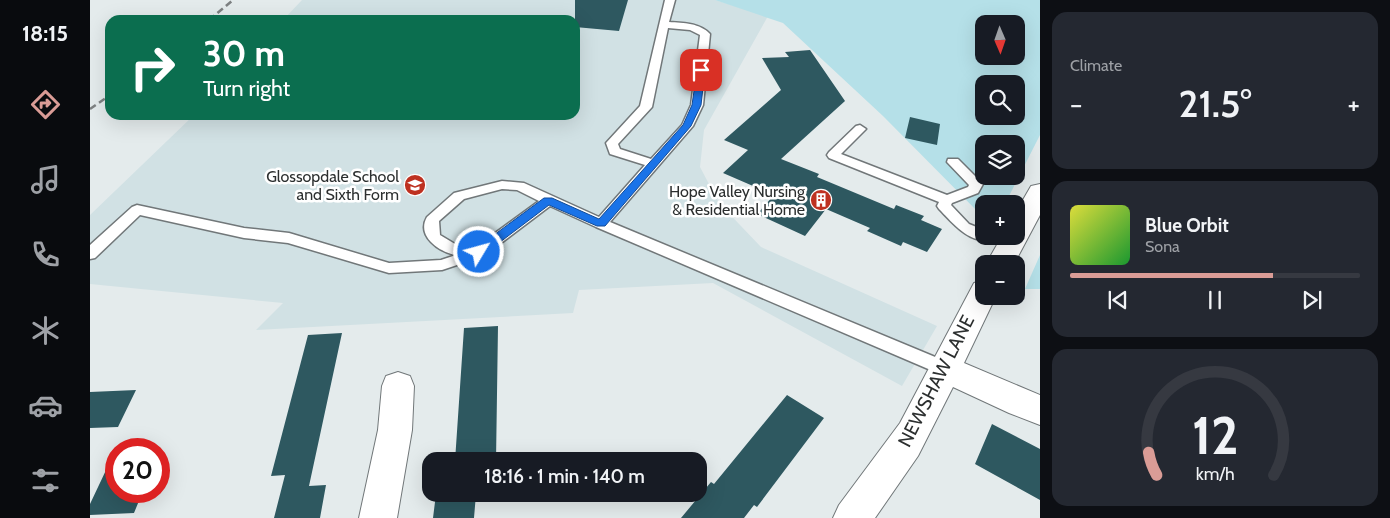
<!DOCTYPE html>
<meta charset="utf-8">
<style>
:root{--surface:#171b24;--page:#242831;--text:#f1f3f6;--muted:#9ea1a6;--line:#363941;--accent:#da9c96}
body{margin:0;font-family:Cabin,sans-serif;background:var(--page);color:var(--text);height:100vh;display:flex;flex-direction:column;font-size:19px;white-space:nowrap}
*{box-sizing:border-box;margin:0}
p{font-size:16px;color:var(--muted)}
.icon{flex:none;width:28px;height:28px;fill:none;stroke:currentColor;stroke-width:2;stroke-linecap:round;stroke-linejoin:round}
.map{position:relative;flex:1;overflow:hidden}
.details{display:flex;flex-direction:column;gap:12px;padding:12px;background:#0d0f14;width:350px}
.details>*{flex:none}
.banner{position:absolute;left:15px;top:15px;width:475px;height:105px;border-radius:15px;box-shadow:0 5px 20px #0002;background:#0b6e4f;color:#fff;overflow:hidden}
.needle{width:32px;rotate:178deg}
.tools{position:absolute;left:885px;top:15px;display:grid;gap:10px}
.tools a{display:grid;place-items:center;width:50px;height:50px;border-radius:10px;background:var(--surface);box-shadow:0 5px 20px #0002;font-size:25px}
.speed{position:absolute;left:15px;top:438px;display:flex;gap:10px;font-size:25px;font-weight:700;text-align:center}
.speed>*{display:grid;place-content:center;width:65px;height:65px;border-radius:50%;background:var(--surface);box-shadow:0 5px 20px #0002;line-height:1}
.speed .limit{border:8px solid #d22;background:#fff;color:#111}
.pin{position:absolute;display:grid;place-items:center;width:42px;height:42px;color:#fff;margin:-21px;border-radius:10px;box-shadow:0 2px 8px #0006}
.me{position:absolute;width:55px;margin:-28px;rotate:53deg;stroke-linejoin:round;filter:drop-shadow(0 0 4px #0008)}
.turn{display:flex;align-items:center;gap:18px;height:105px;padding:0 15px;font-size:22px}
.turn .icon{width:65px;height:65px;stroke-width:2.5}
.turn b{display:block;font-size:35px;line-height:42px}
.big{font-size:38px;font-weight:600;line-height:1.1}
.details .card{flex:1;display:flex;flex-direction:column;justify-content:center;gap:8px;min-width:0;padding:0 18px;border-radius:15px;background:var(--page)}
.details .dial{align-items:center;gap:0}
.dial svg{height:130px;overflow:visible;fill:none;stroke:var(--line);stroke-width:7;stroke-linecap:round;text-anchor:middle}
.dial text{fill:var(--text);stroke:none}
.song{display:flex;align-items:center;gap:15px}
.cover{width:60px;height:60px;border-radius:8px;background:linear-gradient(135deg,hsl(60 70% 55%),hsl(130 70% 35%))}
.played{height:5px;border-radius:2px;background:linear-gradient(90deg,var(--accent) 70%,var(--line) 70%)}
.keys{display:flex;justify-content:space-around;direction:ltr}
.heat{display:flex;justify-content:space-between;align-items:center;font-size:28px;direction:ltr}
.trip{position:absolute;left:332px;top:452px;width:285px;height:50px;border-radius:15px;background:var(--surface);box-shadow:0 5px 20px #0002;font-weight:600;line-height:50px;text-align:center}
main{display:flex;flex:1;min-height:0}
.tabs{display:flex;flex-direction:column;width:90px;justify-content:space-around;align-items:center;background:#090b0e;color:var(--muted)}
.tabs .icon{width:35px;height:35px}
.tabs .active{color:var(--accent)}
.tabs b{font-size:22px;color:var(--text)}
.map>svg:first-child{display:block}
</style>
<main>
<nav class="tabs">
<b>18:15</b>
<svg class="icon active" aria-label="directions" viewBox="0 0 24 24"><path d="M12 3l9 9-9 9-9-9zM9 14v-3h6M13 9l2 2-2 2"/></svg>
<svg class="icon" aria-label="music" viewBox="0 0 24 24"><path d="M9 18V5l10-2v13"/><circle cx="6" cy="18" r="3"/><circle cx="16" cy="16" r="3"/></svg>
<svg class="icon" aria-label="phone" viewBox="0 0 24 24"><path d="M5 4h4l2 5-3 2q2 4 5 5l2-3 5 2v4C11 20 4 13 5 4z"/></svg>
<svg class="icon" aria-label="climate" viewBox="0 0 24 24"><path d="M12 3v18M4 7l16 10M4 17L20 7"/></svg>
<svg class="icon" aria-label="car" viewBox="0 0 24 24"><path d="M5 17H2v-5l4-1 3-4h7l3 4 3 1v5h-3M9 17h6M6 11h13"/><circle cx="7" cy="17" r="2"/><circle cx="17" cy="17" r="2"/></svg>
<svg class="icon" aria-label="filters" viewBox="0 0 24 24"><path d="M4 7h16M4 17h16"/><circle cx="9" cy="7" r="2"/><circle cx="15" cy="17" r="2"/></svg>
</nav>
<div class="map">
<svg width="950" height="518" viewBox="0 0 950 518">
<rect width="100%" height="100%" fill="#e4ebec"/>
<path fill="#d1e1e4" d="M212 0H625L678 16 614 130 610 167 629 203 671 247 847 326 812 386 623 283 489 290 483 313 166 330 193 303 0 284V215L104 115H485V20H193Z"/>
<path fill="#b5e0e8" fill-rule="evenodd" d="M625 0H950V135L915 204H894V218L793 116 693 23ZM894 24H926V56H894ZM894 84H926V116H894ZM894 144H926V176H894Z
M950 255V289H935Z"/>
<path fill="#2e5860" d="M485 0H538L529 31 485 27Z
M720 50 755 101 691 159 729 174 727 177 804 209 806 205 834 216 831 220 852 229 837 252 813 242 811 246 777 231 780 228 736 209 715 236 667 214 684 195 633 173 658 150 634 140 691 90 672 58 699 57 695 52Z
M820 117 850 124 847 145 815 138Z
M408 326 406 461H365L374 328Z
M252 333 219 486 236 485 230 518H184L195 475 181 476 218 335Z
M46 390 28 427 0 428V392Z
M697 395 734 418 667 507 664 505 654 518H591L621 482 624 484Z
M902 424 950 449V500L885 464Z
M26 449V491H53L44 513 0 515V504Z
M346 494H386L384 518H343Z"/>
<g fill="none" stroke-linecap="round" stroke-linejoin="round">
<g stroke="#717779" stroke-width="3">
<path id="service" d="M575 0H585L579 22C594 23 610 23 620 34L613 105 603 126 520 222 862 364 865 369 862 374 856 376 850 374 506 227 460 206 394 256 352 270 299 273 198 243 154 238 50 215 5 258 0 259V245L42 207 47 205 154 228 199 233 299 263 351 260 366 255C349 252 326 236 337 217L364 193 412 181 434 183 509 217 555 165 520 154 516 143 550 106ZM578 28 600 30 610 35 601 105 592 125 561 159 530 149 528 144 562 107ZM412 189 427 190 449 201 386 247 365 244 350 235 349 221 374 199Z
M770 125 776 129 751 154 857 195 878 187 879 185 857 162 858 159H868L893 184 888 193 862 203 861 205 879 224 894 230V236H901L899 239C880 245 861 221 849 209L847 206 849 202 739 158 737 155 739 152 766 126Z"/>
</g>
<g stroke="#717779" stroke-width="2">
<path id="minor" d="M950 184V215L924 264H896L912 236H926V212L941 186Z
M894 280V296H906L874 363 950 395V425L919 413 863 387 828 456 785 518H743L749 505 810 423 884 283Z
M308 372 320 376 324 386 322 430 307 518H269L288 430 292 386 296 376Z"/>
</g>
<use href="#service" fill="#fff" fill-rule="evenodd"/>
<use href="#minor" fill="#fff" fill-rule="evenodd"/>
<path stroke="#7d8182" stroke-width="2.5" stroke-dasharray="7 4" stroke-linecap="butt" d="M119 20 143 0
M0 109 20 95"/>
</g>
<path fill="#1a73e8" stroke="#114b97" d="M611 67 615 70 611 105 601 126 515 226H507L459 205 393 255H385L383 252 385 249 454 198H462L509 219 593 125 602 105 607 70Z"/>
<defs>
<g id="school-disc" transform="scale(1.125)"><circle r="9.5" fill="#be3121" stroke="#fff"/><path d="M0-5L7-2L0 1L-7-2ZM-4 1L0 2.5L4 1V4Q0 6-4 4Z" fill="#fff"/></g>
<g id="building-disc" transform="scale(1.125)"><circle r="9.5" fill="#be3121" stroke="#fff"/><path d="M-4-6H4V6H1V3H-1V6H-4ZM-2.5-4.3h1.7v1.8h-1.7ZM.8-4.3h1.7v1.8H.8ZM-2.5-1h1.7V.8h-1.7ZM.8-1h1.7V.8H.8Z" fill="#fff"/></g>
</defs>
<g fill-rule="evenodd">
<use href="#school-disc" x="325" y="185"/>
<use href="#building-disc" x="731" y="200"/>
</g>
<g text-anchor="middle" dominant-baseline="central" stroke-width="5" stroke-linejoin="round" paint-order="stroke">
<g font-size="16" fill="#2c2f2f" stroke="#fff" text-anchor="end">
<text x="309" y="176">Glossopdale School<tspan x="309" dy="18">and Sixth Form</tspan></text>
<text x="715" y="191">Hope Valley Nursing<tspan x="715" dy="18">&amp; Residential Home</tspan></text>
</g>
<g font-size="19" fill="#2c2f2f" stroke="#fff">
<text transform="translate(846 381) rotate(-63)">NEWSHAW LANE</text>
</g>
</g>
</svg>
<div class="tools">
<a><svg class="needle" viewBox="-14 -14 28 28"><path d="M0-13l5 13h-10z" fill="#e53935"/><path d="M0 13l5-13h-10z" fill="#9ea1a6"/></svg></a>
<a><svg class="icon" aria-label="search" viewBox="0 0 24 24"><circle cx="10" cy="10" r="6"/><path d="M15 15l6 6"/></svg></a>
<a><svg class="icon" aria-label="layers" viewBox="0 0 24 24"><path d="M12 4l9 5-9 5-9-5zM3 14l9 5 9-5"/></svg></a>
<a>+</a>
<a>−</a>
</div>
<div class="speed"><div class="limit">20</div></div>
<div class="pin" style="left:611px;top:70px;background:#d93025"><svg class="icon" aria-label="arrive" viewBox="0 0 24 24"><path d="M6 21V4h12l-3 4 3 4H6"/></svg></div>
<svg class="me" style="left:389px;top:252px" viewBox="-20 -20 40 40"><circle r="17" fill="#1a73e8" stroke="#fff" stroke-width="3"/><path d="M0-11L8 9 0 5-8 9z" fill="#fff"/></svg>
<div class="trip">18:16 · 1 min · 140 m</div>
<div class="banner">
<div class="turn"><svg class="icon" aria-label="right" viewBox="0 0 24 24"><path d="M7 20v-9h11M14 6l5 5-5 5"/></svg><div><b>30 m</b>Turn right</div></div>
</div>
</div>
<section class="details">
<div class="card"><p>Climate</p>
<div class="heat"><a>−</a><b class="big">21.5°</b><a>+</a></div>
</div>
<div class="card">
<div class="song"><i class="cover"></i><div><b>Blue Orbit</b><p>Sona</p></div></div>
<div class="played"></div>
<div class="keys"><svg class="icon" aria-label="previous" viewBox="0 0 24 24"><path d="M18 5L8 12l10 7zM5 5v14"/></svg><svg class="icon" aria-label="pause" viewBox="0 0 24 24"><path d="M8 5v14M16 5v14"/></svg><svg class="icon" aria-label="next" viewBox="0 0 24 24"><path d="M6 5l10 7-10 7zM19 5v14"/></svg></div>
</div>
<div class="card dial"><svg viewBox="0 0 100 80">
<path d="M14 69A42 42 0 1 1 86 69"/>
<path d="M14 69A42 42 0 0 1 9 55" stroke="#da9c96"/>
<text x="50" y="56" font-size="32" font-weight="700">12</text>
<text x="50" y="72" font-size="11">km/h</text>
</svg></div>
</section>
</main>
